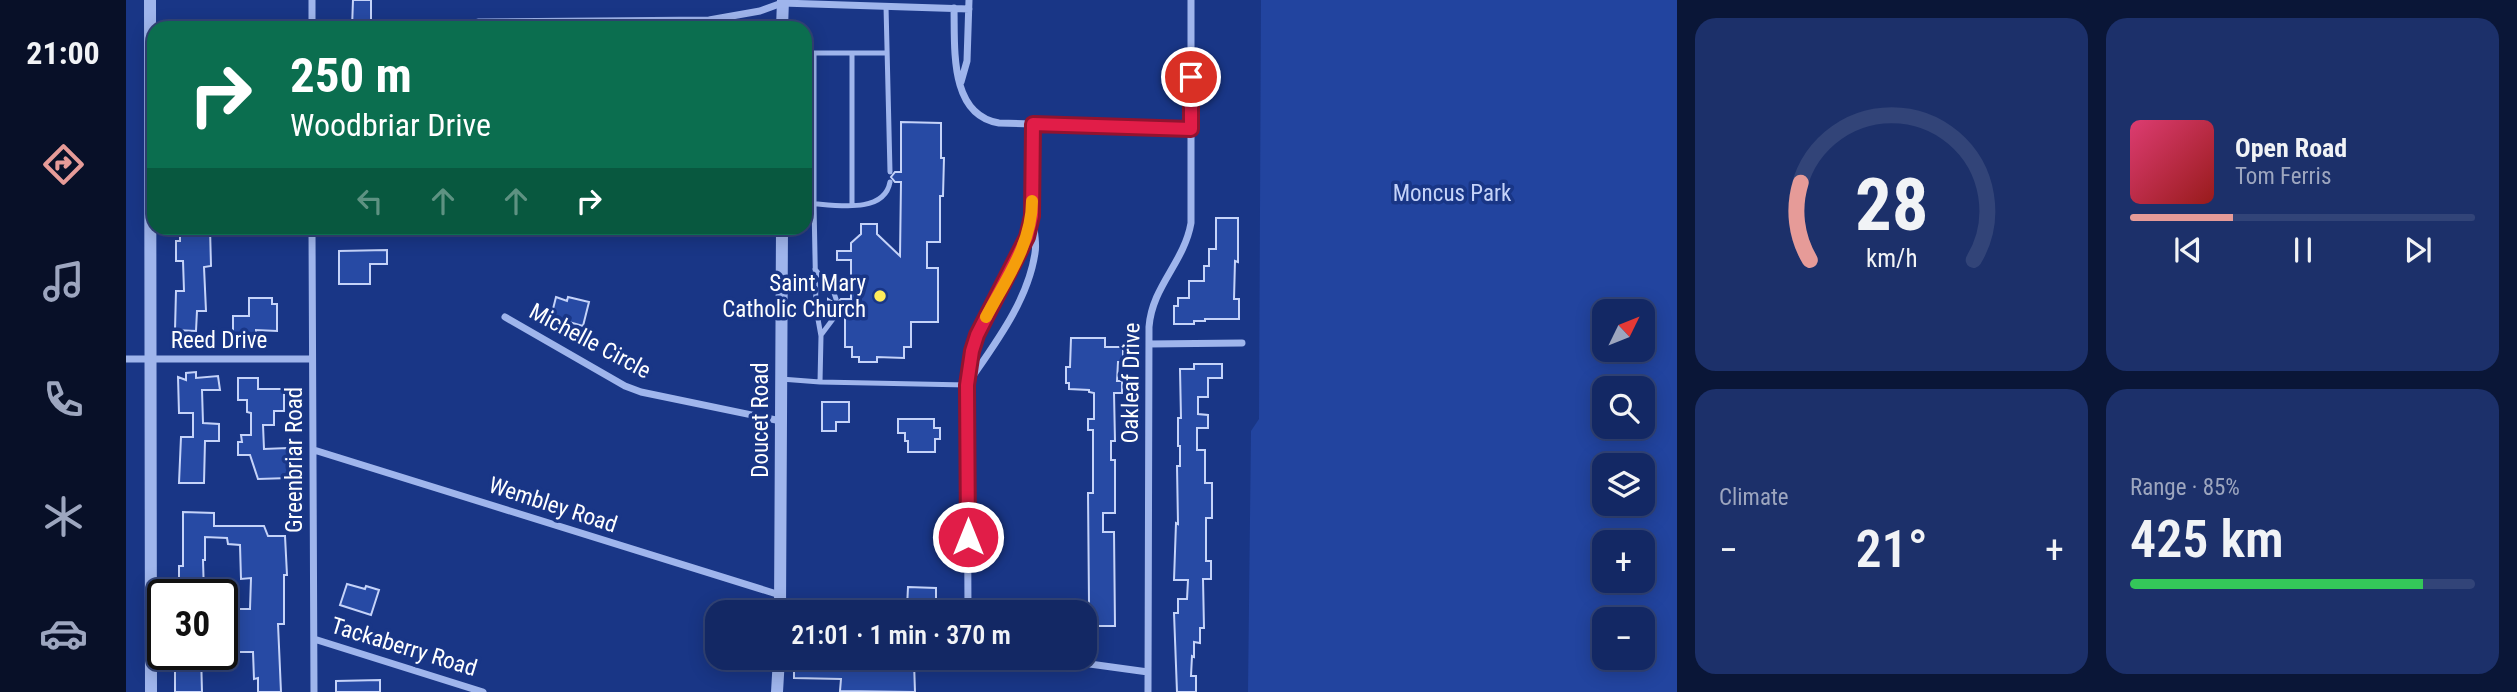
<!DOCTYPE html>
<meta charset="utf-8">
<style>
:root{--surface:#132864;--page:#1c306a;--text:#f1f3f6;--muted:#9da6bf;--line:#324478;--accent:#e69b98}
body{margin:0;font-family:"Roboto Condensed",sans-serif;background:var(--page);color:var(--text);height:100vh;display:flex;flex-direction:column;font-size:26px;white-space:nowrap}
*{box-sizing:border-box;margin:0}
p{font-size:23px;color:var(--muted)}
.icon{flex:none;width:38px;height:38px;fill:none;stroke:currentColor;stroke-width:2;stroke-linecap:round;stroke-linejoin:round}
.map{position:relative;flex:1;overflow:hidden}
.panel{display:flex;flex-direction:column;gap:18px;padding:18px;background:#0a1637;width:840px}
.panel>*{flex:none}
.banner{position:absolute;left:21px;top:21px;width:665px;height:214px;border-radius:21px;box-shadow:0 4px 18px #0003,0 0 0 2px var(--line);background:#0b6e4f;color:#fff;overflow:hidden}
.needle{width:46px;rotate:47deg}
.buttons{position:absolute;left:1466px;top:299px;display:grid;gap:14px}
.buttons a{display:grid;place-items:center;width:63px;height:63px;border-radius:14px;background:var(--surface);box-shadow:0 4px 18px #0003,0 0 0 2px var(--line);font-size:35px}
.speed{position:absolute;left:21px;top:579px;display:flex;gap:14px;font-size:35px;font-weight:700;text-align:center}
.speed>*{display:grid;place-content:center;width:91px;height:91px;border-radius:50%;background:var(--surface);box-shadow:0 4px 18px #0003,0 0 0 2px var(--line);line-height:1}
.speed .limit{border:4px solid #111;border-radius:10px;background:#fff;color:#111}
.pin{position:absolute;display:grid;place-items:center;width:60px;height:60px;color:#fff;margin:-30px;border:4px solid #fff;border-radius:50%;box-shadow:0 2px 7px #0007}
.me{position:absolute;width:77px;margin:-38px;rotate:0deg;stroke-linejoin:round;filter:drop-shadow(0 0 5px #0008)}
.turn{display:flex;align-items:center;gap:24px;height:147px;padding:0 28px;font-size:32px}
.turn .icon{width:91px;height:91px;stroke-width:2.5}
.turn b{display:block;font-size:49px;line-height:60px}
.lanes{display:flex;align-items:center;height:66px;padding:0 28px;background:#0003;justify-content:center;gap:35px;direction:ltr}
.lanes .off{opacity:.35}
.big{font-size:52px;font-weight:600;line-height:1.1}
.panel .widget{flex:1;display:flex;flex-direction:column;justify-content:center;gap:10px;min-width:0;padding:0 24px;border-radius:21px;background:var(--page)}
.panel .dial{align-items:center;gap:0}
.dial svg{height:182px;overflow:visible;fill:none;stroke:var(--line);stroke-width:7;stroke-linecap:round;text-anchor:middle}
.dial text{fill:var(--text);stroke:none}
.song{display:flex;align-items:center;gap:21px}
.cover{width:84px;height:84px;border-radius:10px;background:linear-gradient(135deg,hsl(340 70% 55%),hsl(0 70% 35%))}
.played{height:7px;border-radius:4px;background:linear-gradient(90deg,var(--accent) 30%,var(--line) 30%)}
.keys{display:flex;justify-content:space-around;direction:ltr}
.heat{display:flex;justify-content:space-between;align-items:center;font-size:38px;direction:ltr}
.charge{height:10px;border-radius:5px;background:linear-gradient(90deg,#34c759 85%,var(--line) 0)}
.panel .tiles{flex:1;display:grid;gap:18px;grid-template-columns:repeat(2,1fr)}
.trip{position:absolute;left:579px;top:600px;width:392px;height:70px;border-radius:21px;background:var(--surface);box-shadow:0 4px 18px #0003,0 0 0 2px var(--line);font-weight:600;line-height:70px;text-align:center}
main{display:flex;flex:1;min-height:0}
.tabs{display:flex;flex-direction:column;width:126px;justify-content:space-around;align-items:center;background:#081028;color:var(--muted)}
.tabs .icon{width:49px;height:49px}
.tabs .on{color:var(--accent)}
.tabs b{font-size:32px;color:var(--text)}
.map>svg:first-child{display:block}
</style>
<main>
<nav class="tabs">
<b>21:00</b>
<svg class="icon on" aria-label="directions" viewBox="0 0 24 24"><path d="M12 3l9 9-9 9-9-9zM9 14v-3h6M13 9l2 2-2 2"/></svg>
<svg class="icon" aria-label="music" viewBox="0 0 24 24"><path d="M9 18V5l10-2v13"/><circle cx="6" cy="18" r="3"/><circle cx="16" cy="16" r="3"/></svg>
<svg class="icon" aria-label="phone" viewBox="0 0 24 24"><path d="M5 4h4l2 5-3 2q2 4 5 5l2-3 5 2v4C11 20 4 13 5 4z"/></svg>
<svg class="icon" aria-label="climate" viewBox="0 0 24 24"><path d="M12 3v18M4 7l16 10M4 17L20 7"/></svg>
<svg class="icon" aria-label="car" viewBox="0 0 24 24"><path d="M5 17H2v-5l4-1 3-4h7l3 4 3 1v5h-3M9 17h6M6 11h13"/><circle cx="7" cy="17" r="2"/><circle cx="17" cy="17" r="2"/></svg>
</nav>
<div class="map">
<svg width="1551" height="692" viewBox="0 0 1551 692">
<rect width="100%" height="100%" fill="#193686"/>
<path fill="#22449f" fill-rule="evenodd" d="M1135 0H1551V692H1122L1125 431 1133 419ZM1479 312H1517V350H1479ZM1479 388H1517V427H1479ZM1479 466H1517V504H1479ZM1479 542H1517V581H1479ZM1479 620H1517V658H1479Z"/>
<path fill="#274aa4" stroke="#c5d3f9" stroke-width="2" d="M227 0H245V28H226Z
M775 122 815 123V158H818L817 196H814V242H801V268H812V322H785V347H778V358L751 357V362H733V357H726V347H719V316H715L714 311 710 310 702 316V299L710 304 715 299H725V260H711V251H725V243L735 234V224H751V234L774 256 775 182H769L765 177 769 172H775Z
M1090 218H1112V262L1109 261 1108 299H1113V319H1079V321H1068V324H1048V306H1052V298H1063V281H1078V266H1083V249H1090Z
M54 228H84L85 266 78 267 80 311H71L70 331 49 330 50 291H58L57 261H50V241H54Z
M261 250V264H244V284H213V251Z
M430 297 441 301 442 297 463 302 457 326 425 317Z
M123 298H146V304H151V331L130 330V334H107V316H123Z
M945 338H979V347H997V362H992L991 381H996V393H988L989 441H985V460H989V513H977V532H988L989 626H959V612H952V603H963L962 493H967V430H962V419H968V393L963 392V390L943 389V383H940V367H944Z
M1068 364H1096V378H1082V397H1072V414L1082 415V428H1071V450H1079V483H1086V518H1080V561H1085V579H1077L1078 628H1074V643L1068 642V657L1066 656 1065 676H1070V692H1051L1048 613H1052V599H1061L1062 580H1048L1050 523 1052 524 1051 466H1054V446H1052V418H1055L1054 369H1068Z
M70 372V378L92 376 94 390H76L77 423 93 424V441H79L78 483H53L55 437H67V413H53L52 377 60 380V373Z
M112 378H132V389H158V411H148V425H137L138 449 162 448 163 478 132 479 124 455H112V442H116L115 435H125V413L121 412V400H112Z
M696 402H723V422H710V431H696Z
M772 419H808V428H814V439H809V452H782V441H779V433H772Z
M57 512 88 513V526H138L142 536H159L161 575H158V624H152L155 692H132V678L128 679 127 652H107V609H124L125 578 115 579 114 545 102 544 101 538 79 537V560H77L78 595H53V566H57Z
M221 584 239 589 240 586 253 590 245 615 214 605Z
M782 587 810 588V612H792V608H781Z
M54 654H75L76 692H49V671H55Z
M668 658 752 661V658H762V661L788 662 789 692 714 691 715 679 668 678Z
M254 680V692H210V681Z"/>
<g fill="none" stroke-linecap="round" stroke-linejoin="round">
<path stroke="#9fb5ec" stroke-width="5" d="M760 6 764 172
M760 53H688V204L690 308 695 336 694 382 841 385
M679 203C705 204 758 216 764 182
M726 204V53
M294 228V232L394 229V228
M586 228V230
M488 232V228
M689 269 708 293 710 299
M695 335 710 315
M655 379 694 382"/>
<path stroke="#9fb5ec" stroke-width="7" d="M186 0V28
M828 8C829 48 823 115 873 123L1065 129
M322 28V24H345L353 22 583 20 634 11 656 3 843 9
M835 82 841 61 843 0
M186 228 188 692
M379 317 499 386 515 392 655 421
M1023 344 1116 343
M0 359H186
M842 383C868 345 902 301 909 253 911 243 908 231 907 221
M188 450 654 595
M842 612 841 385 846 351 851 335 901 237 906 216 907 124
M188 639 357 692
M920 658 1022 672
M1022 692 1023 327C1026 286 1058 263 1065 223V0"/>
<path stroke="#9fb5ec" stroke-width="12" d="M24 0 25 692
M656 28 657 0
M654 612 656 228
M651 692 653 658"/>
</g>
<g fill="none" stroke-linecap="round" stroke-linejoin="round">
<g stroke="#92132f" stroke-width="18">
<path id="route" d="M842 537 841 385 846 351 851 335 901 237 906 216 907 124 1065 129V77"/>
</g>
<use href="#route" stroke="#e11d48" stroke-width="12"/>
<path stroke="#f59e0b" stroke-width="12" d="M860 317C879 281 906 244 906 201"/>
</g>
<circle fill="#ffec5b" stroke="#193686" stroke-width="2.5" cx="754" cy="296" r="7"/>
<g text-anchor="middle" dominant-baseline="central" stroke-width="7" stroke-linejoin="round" paint-order="stroke">
<g font-size="23" fill="#c5d3f9" stroke="#193686">
<text x="1326" y="193">Moncus Park</text>
</g>
<g font-size="23" fill="#fff" stroke="#193686" text-anchor="end">
<text x="740" y="283">Saint Mary<tspan x="740" dy="26">Catholic Church</tspan></text>
</g>
<g font-size="23" fill="#fff" stroke="#193686">
<text x="93" y="340">Reed Drive</text>
<text transform="translate(464 341) rotate(28)">Michelle Circle</text>
<text transform="translate(1005 383) rotate(-89)">Oakleaf Drive</text>
<text transform="translate(634 420) rotate(-90)">Doucet Road</text>
<text transform="translate(168 460) rotate(-90)">Greenbriar Road</text>
<text transform="translate(427 505) rotate(18)">Wembley Road</text>
<text transform="translate(278 647) rotate(17)">Tackaberry Road</text>
</g>
</g>
</svg>
<div class="buttons">
<a><svg class="needle" viewBox="-14 -14 28 28"><path d="M0-13l5 13h-10z" fill="#e53935"/><path d="M0 13l5-13h-10z" fill="#9da6bf"/></svg></a>
<a><svg class="icon" aria-label="search" viewBox="0 0 24 24"><circle cx="10" cy="10" r="6"/><path d="M15 15l6 6"/></svg></a>
<a><svg class="icon" aria-label="layers" viewBox="0 0 24 24"><path d="M12 4l9 5-9 5-9-5zM3 14l9 5 9-5"/></svg></a>
<a>+</a>
<a>−</a>
</div>
<div class="speed"><div class="limit">30</div></div>
<div class="pin" style="left:1065px;top:77px;background:#d93025"><svg class="icon" aria-label="arrive" viewBox="0 0 24 24"><path d="M6 21V4h12l-3 4 3 4H6"/></svg></div>
<svg class="me" style="left:842px;top:537px" viewBox="-20 -20 40 40"><circle r="17" fill="#e11d48" stroke="#fff" stroke-width="3"/><path d="M0-11L8 9 0 5-8 9z" fill="#fff"/></svg>
<div class="trip">21:01 · 1 min · 370 m</div>
<div class="banner">
<div class="turn"><svg class="icon" aria-label="right" viewBox="0 0 24 24"><path d="M7 20v-9h11M14 6l5 5-5 5"/></svg><div><b>250 m</b>Woodbriar Drive</div></div>
<div class="lanes"><svg class="icon off" aria-label="left" viewBox="0 0 24 24"><path d="M17 20v-9H6M10 6l-5 5 5 5"/></svg><svg class="icon off" aria-label="ahead" viewBox="0 0 24 24"><path d="M12 20V5M6 11l6-6 6 6"/></svg><svg class="icon off" aria-label="ahead" viewBox="0 0 24 24"><path d="M12 20V5M6 11l6-6 6 6"/></svg><svg class="icon" aria-label="right" viewBox="0 0 24 24"><path d="M7 20v-9h11M14 6l5 5-5 5"/></svg></div>
</div>
</div>
<section class="panel">
<div class="tiles">
<div class="widget dial"><svg viewBox="0 0 100 80">
<path d="M14 69A42 42 0 1 1 86 69"/>
<path d="M14 69A42 42 0 0 1 10 35" stroke="#e69b98"/>
<text x="50" y="56" font-size="32" font-weight="700">28</text>
<text x="50" y="72" font-size="11">km/h</text>
</svg></div>
<div class="widget">
<div class="song"><i class="cover"></i><div><b>Open Road</b><p>Tom Ferris</p></div></div>
<div class="played"></div>
<div class="keys"><svg class="icon" aria-label="previous" viewBox="0 0 24 24"><path d="M18 5L8 12l10 7zM5 5v14"/></svg><svg class="icon" aria-label="pause" viewBox="0 0 24 24"><path d="M8 5v14M16 5v14"/></svg><svg class="icon" aria-label="next" viewBox="0 0 24 24"><path d="M6 5l10 7-10 7zM19 5v14"/></svg></div>
</div>
<div class="widget"><p>Climate</p>
<div class="heat"><a>−</a><b class="big">21°</b><a>+</a></div>
</div>
<div class="widget"><p>Range · 85%</p><b class="big">425 km</b><div class="charge"></div></div>
</div>
</section>
</main>
